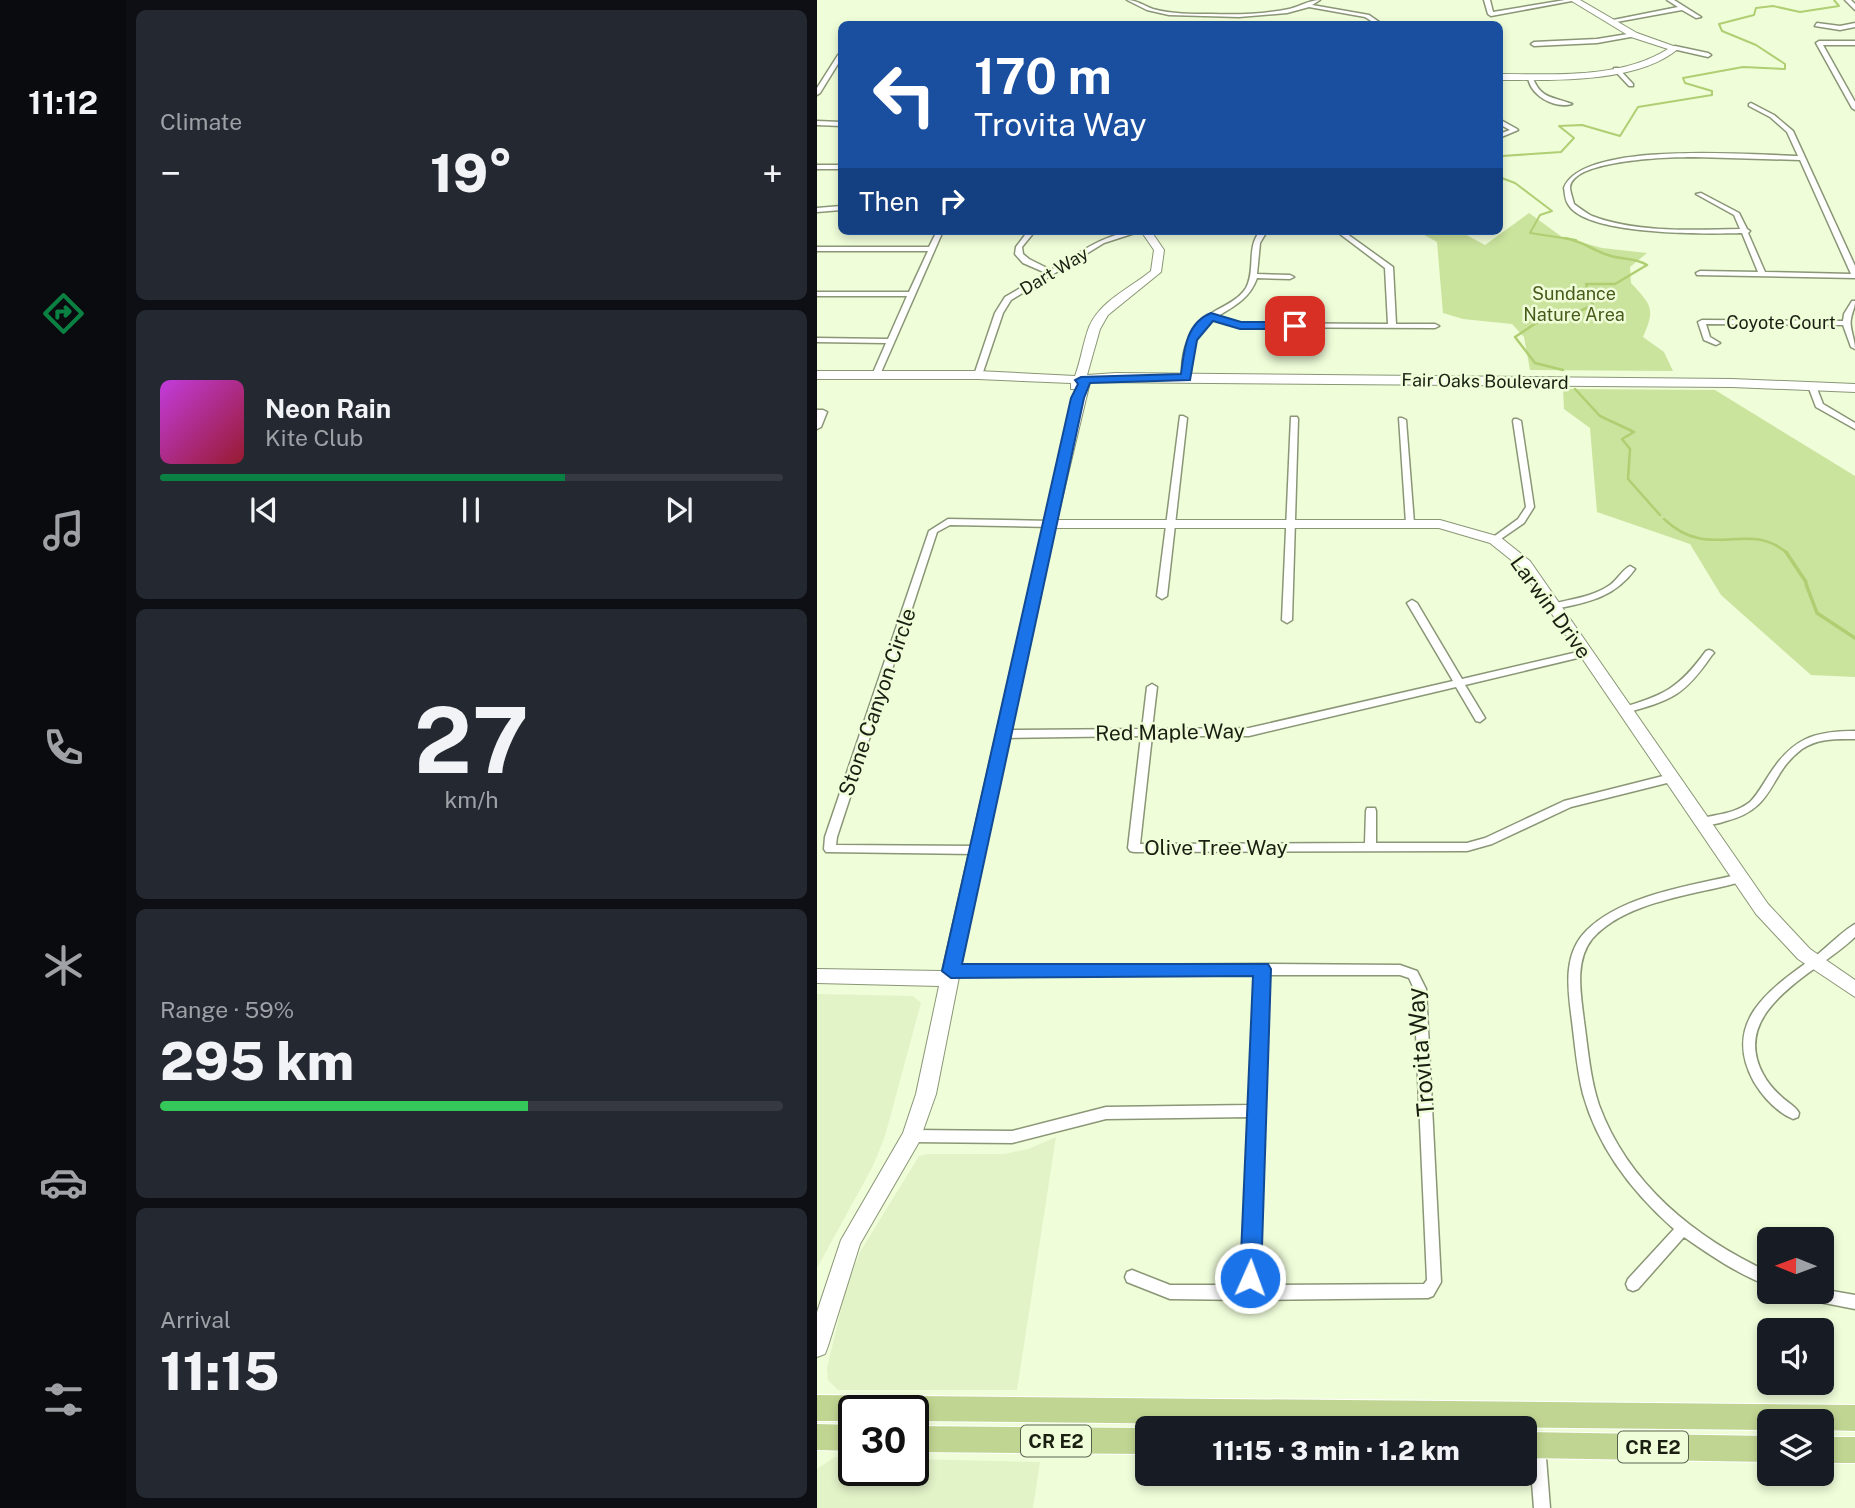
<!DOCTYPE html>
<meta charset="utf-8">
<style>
:root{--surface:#171b24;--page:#242831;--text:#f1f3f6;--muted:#9ea1a6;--line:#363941;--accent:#0b8043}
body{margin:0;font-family:"Public Sans",sans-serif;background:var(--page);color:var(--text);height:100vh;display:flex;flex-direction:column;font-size:26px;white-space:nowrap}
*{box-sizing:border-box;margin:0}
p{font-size:23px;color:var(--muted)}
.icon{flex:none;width:38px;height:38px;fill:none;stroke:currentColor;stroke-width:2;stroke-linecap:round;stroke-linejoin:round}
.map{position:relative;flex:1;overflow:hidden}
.panel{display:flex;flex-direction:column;gap:10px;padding:10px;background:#0d0f14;width:691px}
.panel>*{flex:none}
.hud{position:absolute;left:21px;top:21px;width:665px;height:214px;border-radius:10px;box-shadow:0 4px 10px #0003;background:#1a4fa0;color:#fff;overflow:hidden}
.needle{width:46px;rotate:271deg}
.tools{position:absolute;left:940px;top:1227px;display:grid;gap:14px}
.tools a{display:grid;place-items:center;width:77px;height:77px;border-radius:10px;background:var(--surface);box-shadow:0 4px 10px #0003;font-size:35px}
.speed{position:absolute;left:21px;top:1395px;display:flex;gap:14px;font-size:35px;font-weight:700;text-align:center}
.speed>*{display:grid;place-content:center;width:91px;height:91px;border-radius:50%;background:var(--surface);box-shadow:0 4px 10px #0003;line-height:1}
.speed .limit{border:4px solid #111;border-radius:10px;background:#fff;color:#111}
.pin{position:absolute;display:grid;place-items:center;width:60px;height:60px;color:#fff;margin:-30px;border-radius:14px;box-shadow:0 4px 10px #0006}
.me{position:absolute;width:77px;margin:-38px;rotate:2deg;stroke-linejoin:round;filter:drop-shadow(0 0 5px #0008)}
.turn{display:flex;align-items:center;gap:24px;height:147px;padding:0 21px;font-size:32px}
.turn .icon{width:91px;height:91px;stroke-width:2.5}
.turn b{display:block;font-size:49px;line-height:60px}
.then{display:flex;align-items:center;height:66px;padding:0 21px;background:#0003;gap:14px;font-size:26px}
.big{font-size:52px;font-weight:800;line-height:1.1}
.panel .tile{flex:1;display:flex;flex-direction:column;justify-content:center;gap:10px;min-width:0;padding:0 24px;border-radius:10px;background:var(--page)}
.panel .dial{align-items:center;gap:0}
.dial b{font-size:91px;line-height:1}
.song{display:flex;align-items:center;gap:21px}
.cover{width:84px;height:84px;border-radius:10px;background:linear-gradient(135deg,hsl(290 70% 55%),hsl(350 70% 35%))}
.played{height:7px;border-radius:4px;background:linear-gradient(90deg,var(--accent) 65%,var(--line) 65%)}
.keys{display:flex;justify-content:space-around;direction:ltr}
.heat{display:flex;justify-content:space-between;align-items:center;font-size:38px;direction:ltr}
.charge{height:10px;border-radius:5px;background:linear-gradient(90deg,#34c759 59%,var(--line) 0)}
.trip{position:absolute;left:318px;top:1416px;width:402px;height:70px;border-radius:10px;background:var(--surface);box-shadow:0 4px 10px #0003;font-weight:800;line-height:70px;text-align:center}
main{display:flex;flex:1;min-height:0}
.tabs{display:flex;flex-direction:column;width:126px;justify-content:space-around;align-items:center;background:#090b0e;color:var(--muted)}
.tabs .icon{width:49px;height:49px}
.tabs .selected{color:var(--accent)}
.tabs b{font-size:32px;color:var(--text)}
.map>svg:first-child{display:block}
</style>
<main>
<nav class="tabs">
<b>11:12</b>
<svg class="icon selected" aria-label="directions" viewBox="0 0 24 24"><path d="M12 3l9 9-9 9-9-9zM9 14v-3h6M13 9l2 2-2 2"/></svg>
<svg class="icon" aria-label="music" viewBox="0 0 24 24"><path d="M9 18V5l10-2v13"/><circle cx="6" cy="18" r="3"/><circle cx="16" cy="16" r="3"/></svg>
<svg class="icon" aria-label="phone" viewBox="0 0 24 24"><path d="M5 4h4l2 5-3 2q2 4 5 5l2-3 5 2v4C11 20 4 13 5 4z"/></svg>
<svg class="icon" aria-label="climate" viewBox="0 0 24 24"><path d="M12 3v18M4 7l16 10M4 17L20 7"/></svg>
<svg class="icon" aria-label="car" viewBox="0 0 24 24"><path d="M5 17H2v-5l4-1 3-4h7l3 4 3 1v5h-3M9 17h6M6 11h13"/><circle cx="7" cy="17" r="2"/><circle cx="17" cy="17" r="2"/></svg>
<svg class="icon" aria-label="filters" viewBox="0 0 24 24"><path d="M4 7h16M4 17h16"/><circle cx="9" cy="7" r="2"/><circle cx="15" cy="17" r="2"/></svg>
</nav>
<section class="panel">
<div class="tile"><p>Climate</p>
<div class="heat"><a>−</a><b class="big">19°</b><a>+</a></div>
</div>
<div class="tile">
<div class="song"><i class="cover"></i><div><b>Neon Rain</b><p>Kite Club</p></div></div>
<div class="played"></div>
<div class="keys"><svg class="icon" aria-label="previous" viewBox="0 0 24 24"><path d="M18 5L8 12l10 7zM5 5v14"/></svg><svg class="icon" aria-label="pause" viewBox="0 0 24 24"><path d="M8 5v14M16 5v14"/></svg><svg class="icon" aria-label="next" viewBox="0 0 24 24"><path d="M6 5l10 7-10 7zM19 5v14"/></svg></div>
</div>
<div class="tile dial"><b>27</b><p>km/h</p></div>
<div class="tile"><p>Range · 59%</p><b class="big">295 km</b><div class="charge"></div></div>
<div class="tile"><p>Arrival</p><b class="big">11:15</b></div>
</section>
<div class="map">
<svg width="1038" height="1508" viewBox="0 0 1038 1508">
<rect width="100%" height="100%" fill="#effdd9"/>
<path fill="#e3f3c8" d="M0 994 96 996 104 1003 68 1136 56 1166 0 1268Z
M239 1137 200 1390H21L11 1380 10 1368 29 1288 43 1252 102 1156 110 1154H187L211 1149Z
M18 1457 37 1458V1470H96V1459L223 1462 216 1508H0V1469Z"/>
<path fill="#cae39d" d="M712 213 745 237 785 248 830 253 813 267 814 283C834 305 839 308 826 337L847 352 856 371 713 370 707 337 695 324 646 319 626 313 620 242 600 231H642L668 245Z
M746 389 898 390 1038 476V677L994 675 904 595 873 544 780 512 773 428 747 409Z"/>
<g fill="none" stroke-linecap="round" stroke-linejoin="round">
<path stroke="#b0ce72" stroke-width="2" d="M682 161 685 156 744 152 757 138 742 126 765 125 803 136 821 107 895 95V91L868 83 866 78 926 67 968 69V64L939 45 905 31 902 24 937 15 939 8 956 6 983 12 1022 6 1017 0
M682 177 698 183 735 211 723 215 713 233 759 240"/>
<path stroke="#b0ce72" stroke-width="2.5" d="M746 370 718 363 698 337 739 310 763 311 776 305 769 284H798L830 265C818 257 804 260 791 255 775 250 764 240 747 238
M758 389 783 416 817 432 805 439 813 449 811 479 843 515
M847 519C893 563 932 518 971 554"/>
<path stroke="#b0ce72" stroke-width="3.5" d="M969 552 989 582
M989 584 1000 613 1038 638"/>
<g stroke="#8a9676" stroke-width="3">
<path id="street" d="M310 0C320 0 327 6 336 9 354 14 376 14 395 14 421 15 447 14 472 9 482 7 492 0 503 0L495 5 552 15 565 24H559L548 17 492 7 470 13 422 17 352 15 330 10Z
M667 0H673L676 12 748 0H760L674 16 671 14Z
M850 0H857L884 17 879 18 865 10 794 23 791 21 861 7Z
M1028 0H1034L1038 4V10Z
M1000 23 1023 26 1038 23V27L1023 30 998 26Z
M817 33 820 35 819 36 780 43 717 46 714 44 717 42 780 39Z
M1002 41H1038V45H1006L1038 102V110L1035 108 999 43Z
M858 46 891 53 894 55 891 57 856 49V47Z
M24 53V59L3 93 0 95V88L21 55Z
M797 68H801L816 84V86H812L797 70Z
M711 76H715C724 100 735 96 755 104 737 109 712 95 711 76Z
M934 103 957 115 976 131 1038 266V278L880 275 879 273 883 271 941 272 925 233C891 234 768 236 751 204 748 200 748 193 747 188 765 140 936 155 981 156L970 132 953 117 932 106V104ZM878 157 983 160 1034 274 948 272 931 233 933 231 930 229 922 213 884 193 879 194 917 215 923 229C877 230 819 233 775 216 769 213 763 208 757 204 756 199 753 192 753 187 756 159 856 157 878 157Z
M682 119 700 129 701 130 682 138V134L693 130 682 124Z
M0 121 24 122V126L0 125Z
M0 165H24V169H0Z
M24 206V210L0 212V208Z
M120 231H126L62 377H59L55 375 69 343 0 342V338L71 339 90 296H0V292H92L111 251H0V247H112Z
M211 231H218L205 247 206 254 212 259 234 270C262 253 291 231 324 231L287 243 194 300 186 313 165 375 161 377H158L157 375 178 313 188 297 229 273 206 263 198 254 199 247Z
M443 231H450L443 243 440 274 473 275 477 277 473 279 440 278C433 298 418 306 401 316L424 323 571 324 568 268 519 231H526L576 267 579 324H618L622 326 618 328 423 327 396 319C375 333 376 355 373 378L372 380H366C362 351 373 325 398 311 409 305 422 299 429 288 439 270 429 248 443 231Z
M1035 301H1038C1038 308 1035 312 1034 319 1032 327 1038 339 1038 349L1034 347 1026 325 889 324 893 337 903 343 899 345 887 340 881 322 885 320 1026 321 1027 314Z
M992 384H998L999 386 1006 404 1038 423V429L999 407 991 386Z
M0 410H6L10 412 4 427 0 429Z
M363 416H366L370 418 350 596 345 599 340 596Z
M474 417H480L481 419 475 620 470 623 465 620Z
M582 418H585L589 420 597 523 593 526 589 523Z
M697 419H700L704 421 717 507 707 523 678 543 673 540 675 538 701 519 709 507 696 421Z
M131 519 234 521 238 524 234 527 133 525 120 532 20 837 19 845 159 846 163 847 165 850 163 853 159 854 9 852 7 849 8 837 112 531Z
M813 566 818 569C797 598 771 602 738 609L733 606 735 604C754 599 776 597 793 585 801 579 805 570 813 566Z
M595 600 600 603 645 679 769 650 774 653 769 656 648 685 668 718 663 722 659 721 639 687 432 736H335L323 844 548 843 549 811 550 808H558L559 811V843H650L668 838 747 801 854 774 859 778 858 781 754 807 675 844 650 851 317 852 313 851 311 848 324 736 185 738 180 734 185 730 325 729 330 687 335 684 340 687 335 729 432 728 636 681 590 603Z
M892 650 895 651 897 653 895 655C867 696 855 700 808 713L804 712 803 710 804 708C848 695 862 688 889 651Z
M1038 731V739C1020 739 1001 738 985 749 950 775 960 808 909 821 900 824 891 826 882 825L881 822 882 819C900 814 918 814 933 802 941 794 946 784 952 775 975 739 996 731 1038 731Z
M923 874 927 875 929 878 927 881C880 895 809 900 775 939 757 962 764 995 767 1021 771 1049 773 1078 782 1105 811 1184 878 1238 952 1272V1286C921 1274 894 1256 867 1237L821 1289 816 1291 811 1289 809 1284 811 1279 857 1229C816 1193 781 1148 766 1094 760 1070 758 1045 755 1021 751 990 745 954 770 930 807 894 874 886 923 874Z
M1038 924V937C1001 973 911 1009 946 1074 951 1084 959 1092 967 1099 973 1104 979 1107 982 1113L981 1117 976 1119C960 1112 946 1097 937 1082 903 1020 956 987 1000 955 1011 946 1027 930 1038 924Z
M445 964 583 965 600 971 609 989 624 1282 616 1296 611 1298 433 1300 353 1299 310 1282 308 1277 310 1272 315 1270 353 1285H426L433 1117 289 1119 195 1143 95 1142 90 1140 88 1136 90 1132 95 1130 195 1131 289 1107 433 1105 439 975 134 976 130 974 128 971 130 968 134 966ZM451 975H583L592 978 597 989 610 1280 607 1284 440 1285Z
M1004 1289 1038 1295V1309L987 1299 982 1297 980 1292H1004Z
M720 1437 725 1440 728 1445 733 1508H717L712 1445 715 1440Z"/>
</g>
<g stroke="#8a9676" stroke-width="2">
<path id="secondary" d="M753 0H763L820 33 862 48C821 84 735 80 682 80V74C738 74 803 79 851 49L814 37Z
M324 231H334L347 250 344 272 291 315 283 329 270 375 299 373 915 379 1038 384V392L915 387 273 382 240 520H623L683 537 713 561 951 904 993 949 1038 980V997L981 959 939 914 703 567 673 543 622 528H238L167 850 119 1094 102 1142 43 1244 11 1346 8 1354 0 1357V1312L24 1240 86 1133 99 1094 122 986 0 983V969L125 971 255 398 259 389H254V383L161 379H0V371H161L258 376C264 360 266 343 272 327 284 300 312 289 334 271L337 250Z"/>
</g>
<g stroke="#fff" stroke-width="2">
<path id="primary" d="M0 1395 1038 1405V1431L1004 1430V1421H952V1430L96 1421V1410H37V1421H0Z
M0 1424 37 1425V1451L0 1450Z
M96 1426 331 1428V1454L96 1452Z
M709 1432 952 1436V1462L709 1458Z
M1004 1437H1038V1463H1004Z"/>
</g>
<use href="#street" fill="#fff" fill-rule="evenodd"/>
<use href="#secondary" fill="#fff" fill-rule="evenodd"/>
<use href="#primary" fill="#c1d592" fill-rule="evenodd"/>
</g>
<path fill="#1a73e8" stroke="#114b97" stroke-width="2" d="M394 313 424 322H478L483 326 478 329H423L396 321 380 340 373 380 273 383 267 398 145 964H451L454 969 444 1278 441 1285 433 1288 426 1285 423 1278 436 976 134 978 125 971 254 398 261 384 258 380 264 377 364 374C367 350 369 323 394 313Z"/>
<g text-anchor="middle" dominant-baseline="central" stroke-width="5" stroke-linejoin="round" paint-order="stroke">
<g font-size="18" fill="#1a1f12" stroke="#effdd9">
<text transform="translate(237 271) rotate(-31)">Dart Way</text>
<text x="964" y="322">Coyote Court</text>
<text transform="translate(668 381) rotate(1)">Fair Oaks Boulevard</text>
</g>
<g font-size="18" fill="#485b1a" stroke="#effdd9">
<text x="757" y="293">Sundance<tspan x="757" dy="21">Nature Area</tspan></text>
</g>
<g fill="#effdd9" stroke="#5a624e" stroke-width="2">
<rect x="204" y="1425.5" width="70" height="31" rx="5"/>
<rect x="801" y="1431.5" width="70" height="31" rx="5"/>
</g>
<g font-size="19" font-weight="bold" fill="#1a1f12">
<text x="239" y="1441">CR E2</text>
<text x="836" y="1447">CR E2</text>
</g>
<g font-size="21" fill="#1a1f12" stroke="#effdd9">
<text transform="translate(734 607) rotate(54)">Larwin Drive</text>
<text transform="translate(60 702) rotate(-71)">Stone Canyon Circle</text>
<text transform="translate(353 732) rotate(-1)">Red Maple Way</text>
<text x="399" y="847">Olive Tree Way</text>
</g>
<g font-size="24" fill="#1a1f12" stroke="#effdd9">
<text transform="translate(603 1052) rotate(-95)">Trovita Way</text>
</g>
</g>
</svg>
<div class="tools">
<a><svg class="needle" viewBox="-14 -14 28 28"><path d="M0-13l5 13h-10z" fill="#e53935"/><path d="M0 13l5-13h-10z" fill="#9ea1a6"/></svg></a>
<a><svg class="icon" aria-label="sound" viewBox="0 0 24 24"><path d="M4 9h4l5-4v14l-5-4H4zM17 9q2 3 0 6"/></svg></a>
<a><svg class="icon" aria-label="layers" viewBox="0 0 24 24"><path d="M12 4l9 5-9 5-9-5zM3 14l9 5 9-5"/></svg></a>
</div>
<div class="speed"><div class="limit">30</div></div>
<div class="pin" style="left:478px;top:326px;background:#d93025"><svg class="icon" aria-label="arrive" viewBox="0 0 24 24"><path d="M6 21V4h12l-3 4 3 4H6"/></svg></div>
<svg class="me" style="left:433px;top:1278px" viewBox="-20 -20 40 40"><circle r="17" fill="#1a73e8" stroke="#fff" stroke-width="3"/><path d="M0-11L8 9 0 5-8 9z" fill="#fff"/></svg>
<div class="trip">11:15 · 3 min · 1.2 km</div>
<div class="hud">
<div class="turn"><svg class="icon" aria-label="left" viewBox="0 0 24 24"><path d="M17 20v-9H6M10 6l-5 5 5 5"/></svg><div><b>170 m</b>Trovita Way</div></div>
<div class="then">Then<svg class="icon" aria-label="right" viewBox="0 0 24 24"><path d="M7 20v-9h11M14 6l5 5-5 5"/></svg></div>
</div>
</div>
</main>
